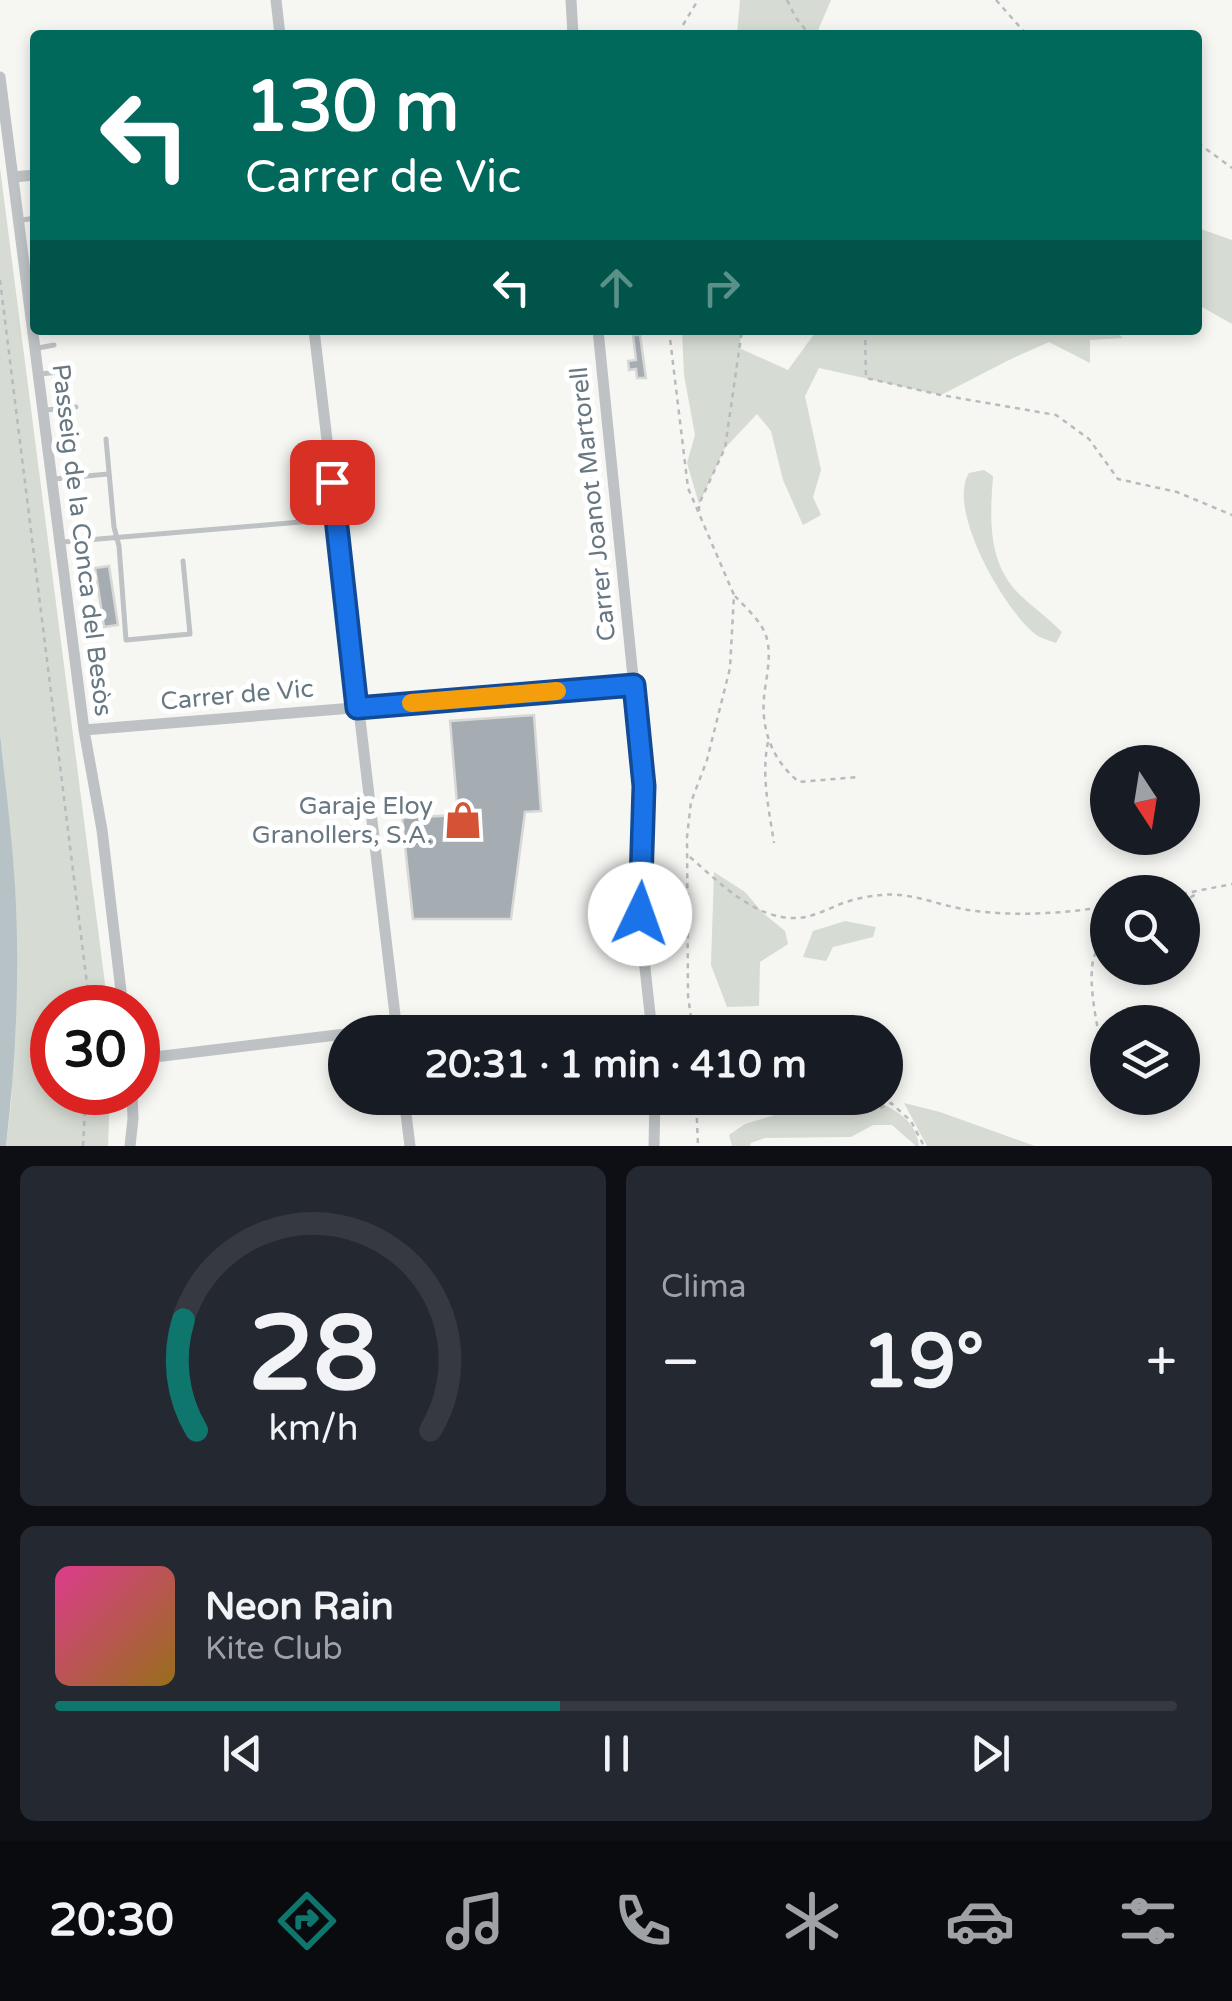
<!DOCTYPE html>
<html lang="es">
<meta charset="utf-8">
<style>
:root{--surface:#171b24;--page:#242831;--text:#f1f3f6;--muted:#9ea1a6;--line:#363941;--accent:#0f766e}
body{margin:0;font-family:"Varela Round",sans-serif;background:var(--page);color:var(--text);height:100vh;display:flex;flex-direction:column;font-size:38px;white-space:nowrap}
*{box-sizing:border-box;margin:0}
p{font-size:32px;color:var(--muted)}
.icon{flex:none;width:55px;height:55px;fill:none;stroke:currentColor;stroke-width:2;stroke-linecap:round;stroke-linejoin:round}
.map{position:relative;height:1146px;overflow:hidden}
.panel{display:flex;flex-direction:column;gap:20px;padding:20px;background:#0d0f14;flex:1}
.panel>*{flex:none}
.hud{position:absolute;left:30px;top:30px;width:1172px;height:305px;border-radius:10px;box-shadow:0 5px 15px #0003;background:#00695c;color:#fff;overflow:hidden}
.needle{width:65px;rotate:168deg}
.fabs{position:absolute;left:1090px;top:745px;display:grid;gap:20px}
.fabs a{display:grid;place-items:center;width:110px;height:110px;border-radius:50%;background:var(--surface);box-shadow:0 5px 15px #0003;font-size:50px}
.speed{position:absolute;left:30px;top:985px;display:flex;gap:20px;font-size:50px;font-weight:700;text-align:center}
.speed>*{display:grid;place-content:center;width:130px;height:130px;border-radius:50%;background:var(--surface);box-shadow:0 5px 15px #0003;line-height:1}
.speed .limit{border:15px solid #d22;background:#fff;color:#111}
.pin{position:absolute;display:grid;place-items:center;width:85px;height:85px;color:#fff;margin:-42px;border-radius:20px;box-shadow:0 5px 15px #0006}
.me{position:absolute;width:110px;margin:-55px;rotate:3deg;stroke-linejoin:round;filter:drop-shadow(0 0 8px #0008)}
.turn{display:flex;align-items:center;gap:35px;height:210px;padding:0 50px;font-size:45px}
.turn .icon{width:130px;height:130px;stroke-width:2.5}
.turn b{display:block;font-size:70px;line-height:85px}
.lanes{display:flex;align-items:center;height:95px;padding:0 50px;background:#0003;justify-content:center;gap:50px;direction:ltr}
.lanes .off{opacity:.35}
.big{font-size:75px;font-weight:800;line-height:1.1}
.panel .widget{flex:1;display:flex;flex-direction:column;justify-content:center;gap:15px;min-width:0;padding:0 35px;border-radius:15px;background:var(--page)}
.panel .dial{align-items:center;gap:0}
.dial svg{height:260px;overflow:visible;fill:none;stroke:var(--line);stroke-width:7;stroke-linecap:round;text-anchor:middle}
.dial text{fill:var(--text);stroke:none}
.song{display:flex;align-items:center;gap:30px}
.cover{width:120px;height:120px;border-radius:15px;background:linear-gradient(135deg,hsl(330 70% 55%),hsl(40 70% 35%))}
.played{height:10px;border-radius:5px;background:linear-gradient(90deg,var(--accent) 45%,var(--line) 45%)}
.keys{display:flex;justify-content:space-around;direction:ltr}
.heat{display:flex;justify-content:space-between;align-items:center;font-size:55px;direction:ltr}
.panel .tiles{flex:1;display:grid;gap:20px;grid-template-columns:1fr 1fr}
.widget:last-child{grid-column:span 2}
.trip{position:absolute;left:328px;top:1015px;width:575px;height:100px;border-radius:50px;background:var(--surface);box-shadow:0 5px 15px #0003;font-weight:800;line-height:100px;text-align:center}
.tabs{display:flex;height:160px;justify-content:space-around;align-items:center;background:#090b0e;color:var(--muted)}
.tabs .icon{width:70px;height:70px}
.tabs .current{color:var(--accent)}
.tabs b{font-size:45px;color:var(--text)}
.map>svg:first-child{display:block}
</style>
<div class="map">
<svg width="1232" height="1146" viewBox="0 0 1232 1146">
<rect width="100%" height="100%" fill="#f6f6f3"/>
<path fill="#d6dbd3" d="M740 0H831L816 35H737Z
M0 168 108 1007 52 1008V1092L110 1093 108 1146H6L11 1103 16 1001 15 889 0 733Z
M1198 228 1232 240V324L1202 307 1198 308Z
M682 330H742L739 348 788 370 817 330H1114L1123 338 1090 340V363L1049 342 1011 359 941 395 819 368 805 396 821 470 813 497 821 515 803 525 783 480 771 431 757 414 725 448 699 504 687 463 695 435 684 375Z
M984 470 993 476C990 518 987 563 1020 595 1034 608 1049 619 1062 632L1056 643C1049 640 1040 638 1035 634 1004 609 946 509 969 473Z
M714 872 745 892 763 913 785 931 788 944 760 962 759 1006 727 1007 711 965Z
M845 921 876 927 873 937 833 947 826 961 803 957 813 931Z
M904 1103 940 1112 1035 1146H927Z
M883 1104C903 1115 915 1122 919 1146H916L892 1125H873L851 1137 765 1138 751 1143 750 1146H732L729 1135 745 1124 804 1106 831 1115Z"/>
<path fill="#b6c2c5" d="M0 733C5 784 12 835 15 886 20 972 16 1061 6 1146H0Z"/>
<path fill="#a6adb2" stroke="#d8d8d6" stroke-width="2.5" d="M633 335H640L646 378H637L636 369 629 370 628 361 636 360Z
M109 566 118 625 104 627 95 568Z
M534 715 541 811 525 812 511 919H413L402 818 458 815 450 721Z"/>
<g fill="none" stroke-linecap="round" stroke-linejoin="round">
<path stroke="#b8bbbd" stroke-width="2.5" stroke-dasharray="5 5" stroke-linecap="butt" d="M787 0 796 18 810 35
M996 0 1027 35
M683 35V25L698 0
M1198 143 1232 168
M0 280 88 992V1008
M669 330 688 488 734 595 730 668 707 760 691 802 687 837 688 996 693 1032
M865 330 866 378 941 395 1056 415 1089 439 1118 479 1177 492 1232 515
M699 511V504L725 448 742 330
M735 596C745 607 759 619 765 633 773 653 766 677 764 697 761 731 773 761 799 782L858 777
M768 742C761 775 769 810 774 843
M690 857C714 878 740 904 770 914 801 924 816 914 843 903 854 899 869 896 881 895 910 892 935 904 963 909 1007 917 1064 914 1108 906
M1182 894 1232 884
M1182 903 1199 892
M1108 936C1104 942 1096 950 1094 957 1086 982 1100 1044 1108 1070
M696 1098 698 1146
M809 1098 812 1106 819 1113C843 1113 869 1115 891 1103L911 1121 924 1146
M83 1146 86 1092"/>
<path stroke="#bec2c5" stroke-width="5" d="M22 220 35 218
M38 348 54 345
M41 374 58 372
M46 410 76 407
M106 439 114 527 119 546 126 640 190 634 183 561
M54 479 108 474
M63 542 336 519"/>
<path stroke="#bec2c5" stroke-width="11" d="M276 0 280 35
M571 0 573 35
M0 77 84 730 102 830 123 1008
M13 177 35 175
M314 330 397 1032
M598 330 644 786 639 913 652 1032
M84 730 634 685
M354 1032 396 1027
M138 1059 345 1034
M404 1098 410 1146
M130 1146 133 1119 132 1092
M654 1146 655 1098"/>
</g>
<g fill="none" stroke-linecap="round" stroke-linejoin="round">
<g stroke="#114b97" stroke-width="25">
<path id="route" d="M332 482 357 708 634 685 644 786 640 914"/>
</g>
<use href="#route" stroke="#1a73e8" stroke-width="18"/>
<path stroke="#f59e0b" stroke-width="18" d="M411 703 557 691"/>
</g>
<defs>
<g id="shop-bare" transform="scale(3)"><path d="M-5-2.5h2.3a2.7 3.5 0 0 1 5.4 0H5L5.5 6h-11ZM-1.5-2.5h3a1.5 2.3 0 0 0-3 0Z" fill="#d45336" stroke="#fff" stroke-width="2.5" paint-order="stroke"/></g>
</defs>
<g fill-rule="evenodd">
<use href="#shop-bare" x="463" y="820"/>
</g>
<g text-anchor="middle" dominant-baseline="central" stroke-width="10" stroke-linejoin="round" paint-order="stroke">
<g font-size="25" fill="#687882" stroke="#fff">
<text transform="translate(593 504) rotate(-96)">Carrer Joanot Martorell</text>
<text transform="translate(82 540) rotate(83)">Passeig de la Conca del Besòs</text>
<text transform="translate(237 695) rotate(-5)">Carrer de Vic</text>
</g>
<g font-size="25" fill="#687882" stroke="#fff" text-anchor="end">
<text x="433" y="806">Garaje Eloy<tspan x="433" dy="29">Granollers, S.A.</tspan></text>
</g>
</g>
</svg>
<div class="fabs">
<a><svg class="needle" viewBox="-14 -14 28 28"><path d="M0-13l5 13h-10z" fill="#e53935"/><path d="M0 13l5-13h-10z" fill="#9ea1a6"/></svg></a>
<a><svg class="icon" aria-label="search" viewBox="0 0 24 24"><circle cx="10" cy="10" r="6"/><path d="M15 15l6 6"/></svg></a>
<a><svg class="icon" aria-label="layers" viewBox="0 0 24 24"><path d="M12 4l9 5-9 5-9-5zM3 14l9 5 9-5"/></svg></a>
</div>
<div class="speed"><div class="limit">30</div></div>
<div class="pin" style="left:332px;top:482px;background:#d93025"><svg class="icon" aria-label="arrive" viewBox="0 0 24 24"><path d="M6 21V4h12l-3 4 3 4H6"/></svg></div>
<svg class="me" style="left:640px;top:914px" viewBox="-20 -20 40 40"><circle r="19" fill="#fff"/><path d="M0-13L10 11 0 6-10 11z" fill="#1a73e8"/></svg>
<div class="trip">20:31 · 1 min · 410 m</div>
<div class="hud">
<div class="turn"><svg class="icon" aria-label="left" viewBox="0 0 24 24"><path d="M17 20v-9H6M10 6l-5 5 5 5"/></svg><div><b>130 m</b>Carrer de Vic</div></div>
<div class="lanes"><svg class="icon" aria-label="left" viewBox="0 0 24 24"><path d="M17 20v-9H6M10 6l-5 5 5 5"/></svg><svg class="icon off" aria-label="ahead" viewBox="0 0 24 24"><path d="M12 20V5M6 11l6-6 6 6"/></svg><svg class="icon off" aria-label="right" viewBox="0 0 24 24"><path d="M7 20v-9h11M14 6l5 5-5 5"/></svg></div>
</div>
</div>
<section class="panel">
<div class="tiles">
<div class="widget dial"><svg viewBox="0 0 100 80">
<path d="M14 69A42 42 0 1 1 86 69"/>
<path d="M14 69A42 42 0 0 1 10 35" stroke="#0f766e"/>
<text x="50" y="56" font-size="32" font-weight="700">28</text>
<text x="50" y="72" font-size="11">km/h</text>
</svg></div>
<div class="widget"><p>Clima</p>
<div class="heat"><a>−</a><b class="big">19°</b><a>+</a></div>
</div>
<div class="widget">
<div class="song"><i class="cover"></i><div><b>Neon Rain</b><p>Kite Club</p></div></div>
<div class="played"></div>
<div class="keys"><svg class="icon" aria-label="previous" viewBox="0 0 24 24"><path d="M18 5L8 12l10 7zM5 5v14"/></svg><svg class="icon" aria-label="pause" viewBox="0 0 24 24"><path d="M8 5v14M16 5v14"/></svg><svg class="icon" aria-label="next" viewBox="0 0 24 24"><path d="M6 5l10 7-10 7zM19 5v14"/></svg></div>
</div>
</div>
</section>
<nav class="tabs">
<b>20:30</b>
<svg class="icon current" aria-label="directions" viewBox="0 0 24 24"><path d="M12 3l9 9-9 9-9-9zM9 14v-3h6M13 9l2 2-2 2"/></svg>
<svg class="icon" aria-label="music" viewBox="0 0 24 24"><path d="M9 18V5l10-2v13"/><circle cx="6" cy="18" r="3"/><circle cx="16" cy="16" r="3"/></svg>
<svg class="icon" aria-label="phone" viewBox="0 0 24 24"><path d="M5 4h4l2 5-3 2q2 4 5 5l2-3 5 2v4C11 20 4 13 5 4z"/></svg>
<svg class="icon" aria-label="climate" viewBox="0 0 24 24"><path d="M12 3v18M4 7l16 10M4 17L20 7"/></svg>
<svg class="icon" aria-label="car" viewBox="0 0 24 24"><path d="M5 17H2v-5l4-1 3-4h7l3 4 3 1v5h-3M9 17h6M6 11h13"/><circle cx="7" cy="17" r="2"/><circle cx="17" cy="17" r="2"/></svg>
<svg class="icon" aria-label="filters" viewBox="0 0 24 24"><path d="M4 7h16M4 17h16"/><circle cx="9" cy="7" r="2"/><circle cx="15" cy="17" r="2"/></svg>
</nav>
